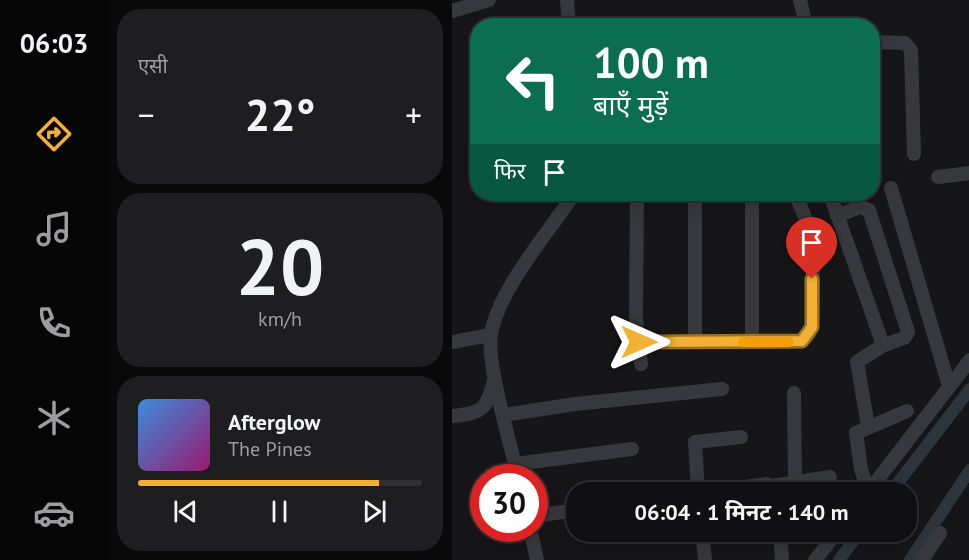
<!DOCTYPE html>
<html lang="hi">
<meta charset="utf-8">
<style>
:root{--surface:#101012;--page:#1e1e20;--text:#f1f3f6;--muted:#9c9d9f;--line:#303032;--accent:#f2b134}
body{margin:0;font-family:"PT Sans","Noto Sans Devanagari",sans-serif;background:var(--page);color:var(--text);height:100vh;display:flex;flex-direction:column;font-size:22px;white-space:nowrap}
*{box-sizing:border-box;margin:0}
p{font-size:20px;color:var(--muted)}
.icon{flex:none;width:33px;height:33px;fill:none;stroke:currentColor;stroke-width:2;stroke-linecap:round;stroke-linejoin:round}
.map{position:relative;flex:1;overflow:hidden}
.details{display:flex;flex-direction:column;gap:9px;padding:9px;background:#09090a;width:344px}
.details>*{flex:none}
.top-card{position:absolute;left:18px;top:18px;width:410px;height:183px;border-radius:24px;box-shadow:0 3px 15px #0003,0 0 0 2px var(--line);background:#0b6e4f;color:#fff;overflow:hidden}
.speed{position:absolute;left:18px;top:464px;display:flex;gap:12px;font-size:30px;font-weight:700;text-align:center}
.speed>*{display:grid;place-content:center;width:78px;height:78px;border-radius:50%;background:var(--surface);box-shadow:0 3px 15px #0003,0 0 0 2px var(--line);line-height:1}
.speed .limit{border:9px solid #d22;background:#fff;color:#111}
.pin{position:absolute;display:grid;place-items:center;width:51px;height:51px;color:#fff;margin:-62px -26px;border-radius:50% 50% 50% 0;rotate:-45deg;box-shadow:0 0 6px #0007}
.pin .icon{rotate:45deg}
.me{position:absolute;width:66px;margin:-33px;rotate:90deg;stroke-linejoin:round;filter:drop-shadow(0 0 4px #0008)}
.turn{display:flex;align-items:center;gap:21px;height:126px;padding:0 24px;font-size:27px}
.turn .icon{width:78px;height:78px;stroke-width:2.5}
.turn b{display:block;font-size:42px;line-height:51px}
.then{display:flex;align-items:center;height:57px;padding:0 24px;background:#0003;gap:12px;font-size:22px}
.big{font-size:45px;font-weight:700;line-height:1.1}
.details .widget{flex:1;display:flex;flex-direction:column;justify-content:center;gap:9px;min-width:0;padding:0 21px;border-radius:24px;background:var(--page)}
.details .dial{align-items:center;gap:0}
.dial b{font-size:78px;line-height:1}
.song{display:flex;align-items:center;gap:18px}
.cover{width:72px;height:72px;border-radius:9px;background:linear-gradient(135deg,hsl(210 70% 55%),hsl(320 70% 35%))}
.played{height:6px;border-radius:3px;background:linear-gradient(90deg,var(--accent) 85%,var(--line) 85%)}
.keys{display:flex;justify-content:space-around;direction:ltr}
.heat{display:flex;justify-content:space-between;align-items:center;font-size:33px;direction:ltr}
.trip{position:absolute;left:114px;top:482px;width:351px;height:60px;border-radius:24px;background:var(--surface);box-shadow:0 3px 15px #0003,0 0 0 2px var(--line);font-weight:700;line-height:60px;text-align:center}
main{display:flex;flex:1;min-height:0}
.dock{display:flex;flex-direction:column;width:108px;justify-content:space-around;align-items:center;background:#060607;color:var(--muted)}
.dock .icon{width:42px;height:42px}
.dock .current{color:var(--accent)}
.dock b{font-size:27px;color:var(--text)}
.map>svg:first-child{display:block}
</style>
<main>
<nav class="dock">
<b>06:03</b>
<svg class="icon current" aria-label="directions" viewBox="0 0 24 24"><path d="M12 3l9 9-9 9-9-9zM9 14v-3h6M13 9l2 2-2 2"/></svg>
<svg class="icon" aria-label="music" viewBox="0 0 24 24"><path d="M9 18V5l10-2v13"/><circle cx="6" cy="18" r="3"/><circle cx="16" cy="16" r="3"/></svg>
<svg class="icon" aria-label="phone" viewBox="0 0 24 24"><path d="M5 4h4l2 5-3 2q2 4 5 5l2-3 5 2v4C11 20 4 13 5 4z"/></svg>
<svg class="icon" aria-label="climate" viewBox="0 0 24 24"><path d="M12 3v18M4 7l16 10M4 17L20 7"/></svg>
<svg class="icon" aria-label="car" viewBox="0 0 24 24"><path d="M5 17H2v-5l4-1 3-4h7l3 4 3 1v5h-3M9 17h6M6 11h13"/><circle cx="7" cy="17" r="2"/><circle cx="17" cy="17" r="2"/></svg>
</nav>
<section class="details">
<div class="widget"><p>एसी</p>
<div class="heat"><a>−</a><b class="big">22°</b><a>+</a></div>
</div>
<div class="widget dial"><b>20</b><p>km/h</p></div>
<div class="widget">
<div class="song"><i class="cover"></i><div><b>Afterglow</b><p>The Pines</p></div></div>
<div class="played"></div>
<div class="keys"><svg class="icon" aria-label="previous" viewBox="0 0 24 24"><path d="M18 5L8 12l10 7zM5 5v14"/></svg><svg class="icon" aria-label="pause" viewBox="0 0 24 24"><path d="M8 5v14M16 5v14"/></svg><svg class="icon" aria-label="next" viewBox="0 0 24 24"><path d="M6 5l10 7-10 7zM19 5v14"/></svg></div>
</div>
</section>
<div class="map">
<svg width="518" height="560" viewBox="0 0 518 560">
<rect width="100%" height="100%" fill="#161618"/>
<g fill="none" stroke-linecap="round" stroke-linejoin="round">
<path stroke="#2c353c" stroke-width="12" d="M439 492 518 389
M387 560 409 531
M458 560 518 470"/>
<path stroke="#37383d" stroke-width="14" d="M115 0 117 26
M348 0 354 26
M0 11 37 0
M420 42 453 43 459 50 462 154
M486 177 518 173
M439 188 497 386
M185 194 184 318 189 364
M243 194V342
M300 194V342
M378 194 430 342V346L405 362 416 426
M385 216 408 207 417 210 456 332 452 338 430 346
M0 342 38 335
M187 342H332C342 342 351 343 357 334 363 325 361 251 359 237 356 222 349 207 343 194
M342 393 343 482
M52 415 123 404 270 389
M0 416C30 413 35 410 42 380
M63 464 180 449
M66 477C59 446 34 362 39 334 47 289 96 233 122 194
M320 486 378 477
M416 491 409 469 404 433 455 411
M246 492 243 442 289 437
M257 492 315 484 324 492
M416 492 518 360
M82 516 124 510
M78 528 85 560
M250 531 253 560
M328 531 330 560
M363 560 386 531
M470 560 488 533"/>
</g>
<g fill="none" stroke-linecap="round" stroke-linejoin="round">
<g stroke="#9d7322" stroke-width="15">
<path id="route" d="M187 342 350 341 360 327V279"/>
</g>
<use href="#route" stroke="#f2b134" stroke-width="10"/>
<path stroke="#f59e0b" stroke-width="10" d="M291 342H337"/>
</g>
</svg>
<div class="speed"><div class="limit">30</div></div>
<div class="pin" style="left:360px;top:279px;background:#d93025"><svg class="icon" aria-label="arrive" viewBox="0 0 24 24"><path d="M6 21V4h12l-3 4 3 4H6"/></svg></div>
<svg class="me" style="left:187px;top:342px" viewBox="-20 -20 40 40"><path d="M0-17L14 15 0 8-14 15z" fill="#f2b134" stroke="#fff" stroke-width="4"/></svg>
<div class="trip">06:04 · 1 मिनट · 140 m</div>
<div class="top-card">
<div class="turn"><svg class="icon" aria-label="left" viewBox="0 0 24 24"><path d="M17 20v-9H6M10 6l-5 5 5 5"/></svg><div><b>100 m</b>बाएँ मुड़ें</div></div>
<div class="then">फिर<svg class="icon" aria-label="arrive" viewBox="0 0 24 24"><path d="M6 21V4h12l-3 4 3 4H6"/></svg></div>
</div>
</div>
</main>
